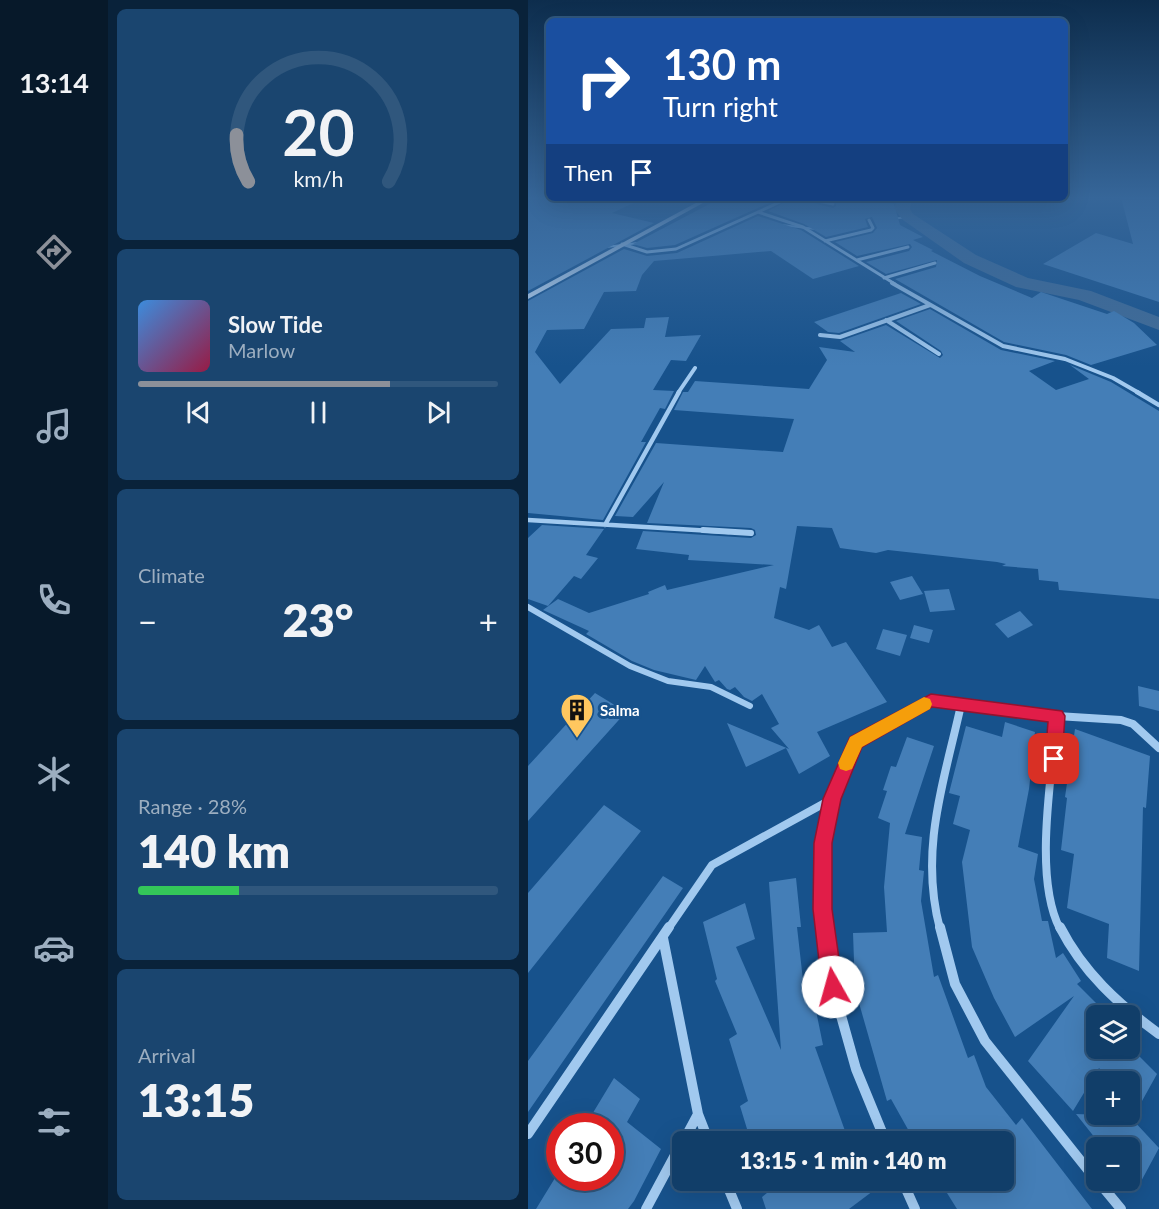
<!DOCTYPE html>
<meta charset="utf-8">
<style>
:root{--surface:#113e69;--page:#1a456f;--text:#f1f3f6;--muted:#9caec0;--line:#30577d;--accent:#8c9099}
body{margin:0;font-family:Lato,sans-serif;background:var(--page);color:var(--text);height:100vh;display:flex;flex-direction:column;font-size:22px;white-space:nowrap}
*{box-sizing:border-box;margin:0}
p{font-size:20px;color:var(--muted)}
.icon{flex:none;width:33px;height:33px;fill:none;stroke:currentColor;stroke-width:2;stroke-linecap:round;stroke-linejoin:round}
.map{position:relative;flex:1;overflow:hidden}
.drawer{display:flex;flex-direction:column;gap:9px;padding:9px;background:#09223a;width:420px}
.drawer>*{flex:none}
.top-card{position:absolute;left:18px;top:18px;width:522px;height:183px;border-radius:9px;box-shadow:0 6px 24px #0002,0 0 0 2px var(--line);background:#1a4fa0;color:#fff;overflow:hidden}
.buttons{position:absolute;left:558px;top:1005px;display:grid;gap:12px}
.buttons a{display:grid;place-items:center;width:54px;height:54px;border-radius:9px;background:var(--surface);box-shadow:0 6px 24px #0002,0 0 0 2px var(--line);font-size:30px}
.speed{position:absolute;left:18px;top:1113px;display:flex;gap:12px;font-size:30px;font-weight:700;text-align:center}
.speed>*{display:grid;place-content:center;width:78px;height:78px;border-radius:50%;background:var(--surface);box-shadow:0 6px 24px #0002,0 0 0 2px var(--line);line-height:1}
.speed .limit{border:9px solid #d22;background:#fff;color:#111}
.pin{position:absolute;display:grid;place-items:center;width:51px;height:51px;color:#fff;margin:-26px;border-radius:12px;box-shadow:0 3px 9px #0006}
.me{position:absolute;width:66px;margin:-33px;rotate:353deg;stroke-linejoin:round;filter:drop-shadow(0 0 4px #0008)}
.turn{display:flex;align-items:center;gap:21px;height:126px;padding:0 18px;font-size:27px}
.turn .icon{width:78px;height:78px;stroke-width:2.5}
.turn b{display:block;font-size:42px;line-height:51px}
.then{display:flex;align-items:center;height:57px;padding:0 18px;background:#0003;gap:12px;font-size:22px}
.big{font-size:45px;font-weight:800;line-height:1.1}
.drawer .widget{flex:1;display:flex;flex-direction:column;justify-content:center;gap:9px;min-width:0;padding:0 21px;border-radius:9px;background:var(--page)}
.drawer .dial{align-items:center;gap:0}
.dial svg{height:156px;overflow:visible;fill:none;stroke:var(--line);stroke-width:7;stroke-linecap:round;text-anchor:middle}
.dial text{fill:var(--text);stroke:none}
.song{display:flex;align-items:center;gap:18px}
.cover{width:72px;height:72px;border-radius:9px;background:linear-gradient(135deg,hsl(210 70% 55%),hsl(340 70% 35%))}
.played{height:6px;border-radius:3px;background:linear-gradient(90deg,var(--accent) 70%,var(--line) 70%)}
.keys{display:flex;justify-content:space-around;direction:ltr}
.heat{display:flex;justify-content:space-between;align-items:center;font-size:33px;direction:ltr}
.charge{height:9px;border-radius:4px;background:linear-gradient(90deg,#34c759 28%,var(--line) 0)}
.trip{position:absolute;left:144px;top:1131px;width:342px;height:60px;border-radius:9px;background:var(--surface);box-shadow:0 6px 24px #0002,0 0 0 2px var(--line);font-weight:800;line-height:60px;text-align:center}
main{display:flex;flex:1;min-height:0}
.tab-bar{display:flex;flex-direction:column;width:108px;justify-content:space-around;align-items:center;background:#07192a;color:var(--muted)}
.tab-bar .icon{width:42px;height:42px}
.tab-bar .selected{color:var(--accent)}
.tab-bar b{font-size:27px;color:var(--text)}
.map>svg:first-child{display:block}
</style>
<main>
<nav class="tab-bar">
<b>13:14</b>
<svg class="icon selected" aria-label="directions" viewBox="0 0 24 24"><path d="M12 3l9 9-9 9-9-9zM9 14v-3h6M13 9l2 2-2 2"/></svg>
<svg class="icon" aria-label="music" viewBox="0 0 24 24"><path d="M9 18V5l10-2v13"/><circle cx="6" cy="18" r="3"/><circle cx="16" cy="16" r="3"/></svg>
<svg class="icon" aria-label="phone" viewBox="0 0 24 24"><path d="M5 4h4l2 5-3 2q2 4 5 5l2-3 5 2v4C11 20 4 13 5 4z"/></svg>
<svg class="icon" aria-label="climate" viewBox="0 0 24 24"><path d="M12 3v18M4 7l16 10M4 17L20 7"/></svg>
<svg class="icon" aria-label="car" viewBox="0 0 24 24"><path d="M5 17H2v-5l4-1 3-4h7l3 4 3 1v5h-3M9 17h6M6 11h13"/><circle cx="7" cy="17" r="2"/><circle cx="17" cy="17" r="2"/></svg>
<svg class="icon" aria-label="filters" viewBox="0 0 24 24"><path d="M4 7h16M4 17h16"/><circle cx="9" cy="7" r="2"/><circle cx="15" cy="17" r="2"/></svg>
</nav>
<section class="drawer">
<div class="widget dial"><svg viewBox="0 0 100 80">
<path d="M14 69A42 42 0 1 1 86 69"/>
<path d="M14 69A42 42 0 0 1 8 45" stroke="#8c9099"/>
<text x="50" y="56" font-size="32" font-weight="700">20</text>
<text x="50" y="72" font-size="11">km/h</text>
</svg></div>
<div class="widget">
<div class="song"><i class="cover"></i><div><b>Slow Tide</b><p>Marlow</p></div></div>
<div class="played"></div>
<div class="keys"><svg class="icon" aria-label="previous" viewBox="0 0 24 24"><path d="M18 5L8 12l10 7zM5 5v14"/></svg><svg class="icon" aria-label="pause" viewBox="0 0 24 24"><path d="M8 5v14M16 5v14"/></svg><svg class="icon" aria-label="next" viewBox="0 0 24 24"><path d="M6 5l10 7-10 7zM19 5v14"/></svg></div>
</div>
<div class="widget"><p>Climate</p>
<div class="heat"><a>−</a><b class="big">23°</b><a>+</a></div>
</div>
<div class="widget"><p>Range · 28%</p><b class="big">140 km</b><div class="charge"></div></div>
<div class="widget"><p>Arrival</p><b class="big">13:15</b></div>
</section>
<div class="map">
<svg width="631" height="1209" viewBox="0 0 631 1209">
<rect width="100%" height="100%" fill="#17528c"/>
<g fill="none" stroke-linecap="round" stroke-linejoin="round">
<path stroke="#94c5f2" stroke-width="2" d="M363 219 380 217
M253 225 288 229
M78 247 110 243"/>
<path fill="#426c97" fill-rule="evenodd" d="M370 198H384L382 209 385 214 448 255 500 278 563 291 631 317V330L551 300 488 287 436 263 375 220 366 209Z"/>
</g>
<path fill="#447eb7" d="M0 197 116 198 84 213 126 223 0 291Z
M593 197H631V302L515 264 568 233 605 244Z
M193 198H252L147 245 119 248 105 244Z
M265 198 305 208 308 206V202L295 198H362L359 203 366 204 372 225 395 237 385 240 405 250 403 251 452 276 504 298 513 292 579 314 586 311 606 323 629 345 563 365 538 355 476 342 367 279 408 267 409 260 358 274 338 262 381 251 384 247 382 244 329 256 307 242 345 233 349 228 344 217 337 219 340 227 298 237 276 224 240 211Z
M230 216 273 230 331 266 285 279 243 251 126 261 114 275 108 291 76 292 56 329 19 330 7 352 32 384 83 329 116 328 118 318 141 317 137 337 173 335 158 361 143 360 125 390 146 391 137 409 132 408 113 442H118L75 520 0 513V301L96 249 119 256 149 253Z
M373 293 393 304 311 333 300 332 286 322Z
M402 309 473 350 527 361 501 371 528 390 561 379 542 365 583 382 631 411V599L531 590 530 582 511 580 510 569 474 566 478 564 469 562 360 550 348 553 312 548 304 528 269 526 258 589 252 587 246 618 281 630 291 625 304 647 318 642 359 702 289 732 302 756 271 774 258 748 218 767 199 723 261 749 243 728 251 724 234 694 224 701 216 697 207 687 202 690 199 689 191 680 187 682 177 666 168 680 126 670 104 661 58 634 61 631 15 610 30 599 61 613 121 594 120 592 137 585 139 590 246 565 160 560 161 555 108 549 115 531 223 538 228 535 227 530 223 528 119 523 136 482 105 517 87 516 128 443 255 452 266 419 146 410 155 392H160L167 381 281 389 299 360 291 347 327 352 312 341 358 325 412 358 415 355 413 351 368 321Z
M14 525 76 529 58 555 70 558 53 579 46 576 20 606 0 599V538Z
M384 576 395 594 372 600 362 582Z
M421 589 427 610 402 612 396 591Z
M492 611 505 625 480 638 467 624Z
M386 625 405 630 401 643 382 638Z
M355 629 379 635 372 656 348 649Z
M610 686 631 691V711L611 706Z
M67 693 98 712 0 821V766Z
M477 722 507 732 502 762 504 763 501 789 490 847 510 854 506 879 514 921H520L528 958 535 953 553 981 549 984 581 1016H568V1048H603L629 1074 604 1119 631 1148 610 1187 602 1178V1148H575L548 1114 602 1116V1082H584L571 1068 545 1111 500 1061 546 996 487 1037 466 998 444 947 434 862 442 830 425 824 432 796 421 793 438 726 474 737Z
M547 729 622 756 618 808 615 807 611 971 579 958 581 924 539 908 546 854 533 850 539 798 537 797Z
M379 737 406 746 377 834 394 837 391 870 396 871 393 901 406 977 410 975 440 1058 446 1055 458 1087 488 1125 494 1118 564 1209H429L419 1193 429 1180H476V1142H387L363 1099 359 1101 327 989 325 933 359 932 356 887 362 823 350 818 359 791 355 790 363 766 368 767Z
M76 805 113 831 0 973V893Z
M135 876 155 888 0 1112V1061Z
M268 878 273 927H269L277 998 285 996 295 1045 287 1047 321 1142H223L212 1106 220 1101 201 1039 209 1034 187 981 189 979 175 922 217 903 227 939 208 947 253 1050 241 882Z
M86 1078 112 1099 99 1122 133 1149 106 1201 100 1209H8L27 1178H67L73 1183 76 1178H82V1166L89 1154 82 1148V1126H57Z
M255 1180H340L345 1191 321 1209H238L234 1197Z"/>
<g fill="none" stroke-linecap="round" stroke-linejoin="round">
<path stroke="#a1c9ef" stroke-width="3" d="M276 198 305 204
M230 212 275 227 367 284
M297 241 343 230 345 228 341 220
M94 244 119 252 148 249 261 198
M329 260 380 247
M356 278 407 263"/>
<path stroke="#a1c9ef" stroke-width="4" d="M364 283 475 346 537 359 585 378 611 393
M358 320 411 354
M292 335 312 337 402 305
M150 393 167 368"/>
<path stroke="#a1c9ef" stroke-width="4.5" d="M609 392 631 405
M0 520 201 532
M77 525 151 392"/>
<path stroke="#a1c9ef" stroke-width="6" d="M175 530 223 533
M0 607 102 666 140 681 183 687 222 706
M391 707 403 700 458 707
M433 707 434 703"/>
<path stroke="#a1c9ef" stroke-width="8" d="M446 705 529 716 593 720 605 724 631 748
M529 716C524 775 505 877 532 929
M140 929 184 865 304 799
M298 929 295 843 304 799 328 742 393 705
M412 929C391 850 416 782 433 705"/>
<path stroke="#a1c9ef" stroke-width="10" d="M297 927 305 987 328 1069 358 1142
M412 927 427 984 457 1041 568 1180
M532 927C555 972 590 1004 631 1034
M135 938 170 1114 181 1142
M0 1134 141 927
M155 1142 170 1114
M197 1180 209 1209
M374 1180 387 1209
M569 1180 593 1209
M118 1209 154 1142"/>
<path fill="#cfe4fa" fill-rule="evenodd" d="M177 198H184L0 299V294Z"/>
</g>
<linearGradient id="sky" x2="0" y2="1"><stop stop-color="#0d2d4d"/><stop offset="0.54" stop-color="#366699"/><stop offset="1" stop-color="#366699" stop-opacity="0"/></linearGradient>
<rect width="631" height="366" fill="url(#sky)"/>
<path fill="#e11d48" stroke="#92132f" stroke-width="1.5" d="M403 694 534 711 537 716 534 759 531 764 526 766 520 764 517 759 520 722 404 707 334 747 313 799 304 843V909L315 987 312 995 305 998 297 995 294 987 285 909 286 843 295 799 322 737Z"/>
<path fill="#f59e0b" d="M396 697 402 699 404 704 402 709 334 747 324 769 318 771 312 769 310 763 322 737Z"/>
<defs>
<g id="building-pin" transform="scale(1.725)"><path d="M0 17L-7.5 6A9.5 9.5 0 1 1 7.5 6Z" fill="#ffc75f" stroke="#17528c"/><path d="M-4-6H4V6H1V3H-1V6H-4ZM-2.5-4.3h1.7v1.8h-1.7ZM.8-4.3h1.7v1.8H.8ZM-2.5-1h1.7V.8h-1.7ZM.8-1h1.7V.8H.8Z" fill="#111"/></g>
</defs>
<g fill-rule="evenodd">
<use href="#building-pin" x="49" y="710"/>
</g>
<g text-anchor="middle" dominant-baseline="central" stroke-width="6" stroke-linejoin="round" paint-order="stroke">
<g font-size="15" font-weight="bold" fill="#fff" stroke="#17528c" text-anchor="start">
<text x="72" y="710">Salma</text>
</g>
</g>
</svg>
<div class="buttons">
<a><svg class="icon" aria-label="layers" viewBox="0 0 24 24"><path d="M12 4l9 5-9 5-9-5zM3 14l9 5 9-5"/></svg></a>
<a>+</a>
<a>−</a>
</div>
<div class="speed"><div class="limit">30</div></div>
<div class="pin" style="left:526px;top:759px;background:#d93025"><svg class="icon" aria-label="arrive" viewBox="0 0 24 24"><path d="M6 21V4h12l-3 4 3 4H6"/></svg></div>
<svg class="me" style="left:305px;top:987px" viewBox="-20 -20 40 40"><circle r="19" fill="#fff"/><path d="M0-13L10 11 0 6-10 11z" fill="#e11d48"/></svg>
<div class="trip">13:15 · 1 min · 140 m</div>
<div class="top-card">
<div class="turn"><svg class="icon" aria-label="right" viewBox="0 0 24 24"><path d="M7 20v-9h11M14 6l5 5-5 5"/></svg><div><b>130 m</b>Turn right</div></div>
<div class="then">Then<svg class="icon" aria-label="arrive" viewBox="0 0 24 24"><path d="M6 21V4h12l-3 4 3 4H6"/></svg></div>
</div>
</div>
</main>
